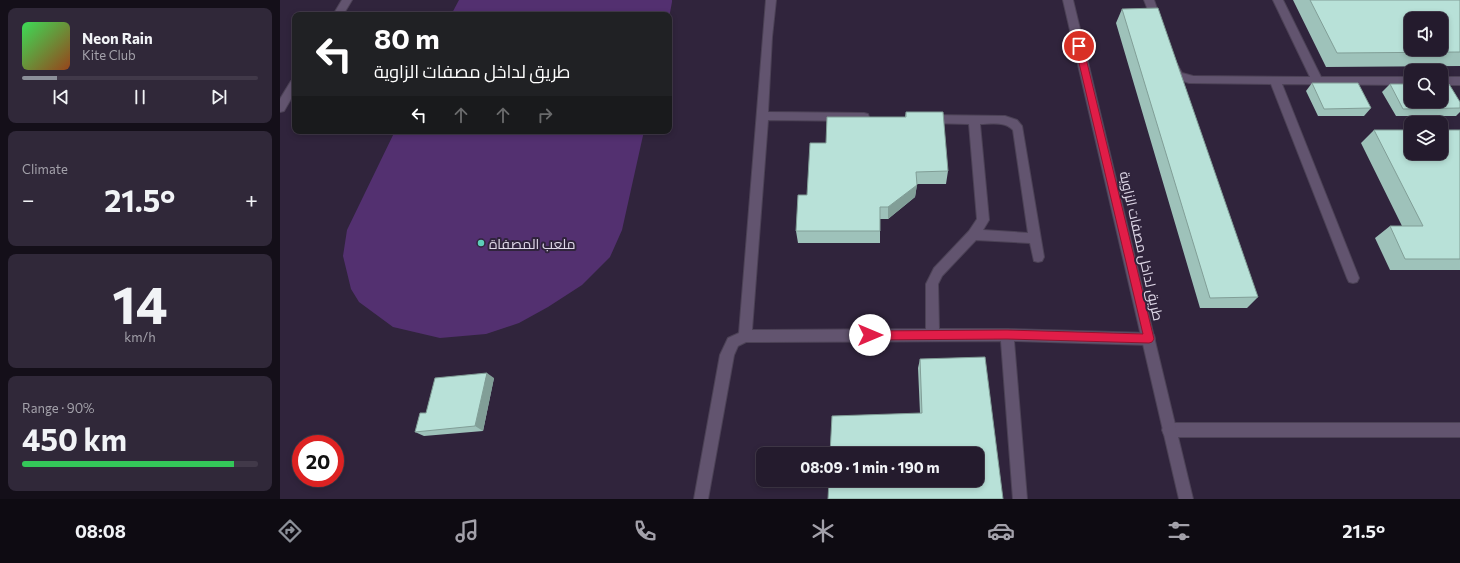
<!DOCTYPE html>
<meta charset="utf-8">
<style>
:root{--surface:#241b2d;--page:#302839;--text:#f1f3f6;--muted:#a3a1aa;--line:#413949;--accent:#8c9099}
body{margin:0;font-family:Commissioner,Cairo,sans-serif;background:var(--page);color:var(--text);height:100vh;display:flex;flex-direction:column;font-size:15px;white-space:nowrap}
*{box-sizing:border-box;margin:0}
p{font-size:13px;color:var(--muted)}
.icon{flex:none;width:22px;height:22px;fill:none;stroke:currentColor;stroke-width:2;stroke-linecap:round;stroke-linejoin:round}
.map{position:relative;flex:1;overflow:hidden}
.panel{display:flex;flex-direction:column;gap:8px;padding:8px;background:#140f19;width:280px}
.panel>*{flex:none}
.banner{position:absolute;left:12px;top:12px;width:380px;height:122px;border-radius:8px;box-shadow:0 2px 6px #0003,0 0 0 1px var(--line);background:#202124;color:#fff;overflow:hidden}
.controls{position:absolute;left:1124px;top:12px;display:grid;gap:8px}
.controls a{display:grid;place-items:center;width:44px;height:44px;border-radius:8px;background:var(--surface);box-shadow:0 2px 6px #0003,0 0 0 1px var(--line);font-size:20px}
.speed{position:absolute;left:12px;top:435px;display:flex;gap:8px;font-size:20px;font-weight:700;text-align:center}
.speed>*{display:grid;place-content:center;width:52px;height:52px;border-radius:50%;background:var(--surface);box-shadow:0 2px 6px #0003,0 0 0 1px var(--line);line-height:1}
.speed .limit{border:6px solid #d22;background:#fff;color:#111}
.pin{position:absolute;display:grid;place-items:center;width:34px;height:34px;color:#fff;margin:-17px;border:2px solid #fff;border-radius:50%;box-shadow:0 1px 4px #0007}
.me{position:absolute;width:44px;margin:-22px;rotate:90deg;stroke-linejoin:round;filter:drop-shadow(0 0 3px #0008)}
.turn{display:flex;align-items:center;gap:14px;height:84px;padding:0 16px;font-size:18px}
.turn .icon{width:52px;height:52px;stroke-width:2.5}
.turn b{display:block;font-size:28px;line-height:34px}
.lanes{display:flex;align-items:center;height:38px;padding:0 16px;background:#0003;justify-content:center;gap:20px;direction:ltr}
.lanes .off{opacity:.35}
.big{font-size:30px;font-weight:700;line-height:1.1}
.panel .widget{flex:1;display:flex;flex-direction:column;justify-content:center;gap:6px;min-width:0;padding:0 14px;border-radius:8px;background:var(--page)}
.panel .dial{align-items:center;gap:0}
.dial b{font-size:52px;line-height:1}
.song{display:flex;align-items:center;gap:12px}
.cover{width:48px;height:48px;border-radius:6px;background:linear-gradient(135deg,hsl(130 70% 55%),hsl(20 70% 35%))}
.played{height:4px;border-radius:2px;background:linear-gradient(90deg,var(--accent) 15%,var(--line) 15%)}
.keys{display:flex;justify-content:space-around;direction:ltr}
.heat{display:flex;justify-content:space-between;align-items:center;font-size:22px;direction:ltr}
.charge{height:6px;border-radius:3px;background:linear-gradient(90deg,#34c759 90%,var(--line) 0)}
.trip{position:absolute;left:476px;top:447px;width:228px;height:40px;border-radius:8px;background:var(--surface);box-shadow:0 2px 6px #0003,0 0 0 1px var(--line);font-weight:700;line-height:40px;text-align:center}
.menu{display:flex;height:64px;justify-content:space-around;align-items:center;background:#0e0b12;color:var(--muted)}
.menu .icon{width:28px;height:28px}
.menu .active{color:var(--accent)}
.menu b{font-size:18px;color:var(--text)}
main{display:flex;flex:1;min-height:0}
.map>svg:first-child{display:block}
</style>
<main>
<section class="panel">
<div class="widget">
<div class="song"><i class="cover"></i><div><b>Neon Rain</b><p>Kite Club</p></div></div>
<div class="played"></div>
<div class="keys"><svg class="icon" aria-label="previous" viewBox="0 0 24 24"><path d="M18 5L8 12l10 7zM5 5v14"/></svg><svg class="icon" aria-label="pause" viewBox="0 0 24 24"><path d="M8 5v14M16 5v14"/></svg><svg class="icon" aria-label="next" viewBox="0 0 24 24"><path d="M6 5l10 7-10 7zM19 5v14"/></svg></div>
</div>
<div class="widget"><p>Climate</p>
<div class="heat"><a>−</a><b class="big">21.5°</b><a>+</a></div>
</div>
<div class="widget dial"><b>14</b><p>km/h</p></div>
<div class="widget"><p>Range · 90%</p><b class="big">450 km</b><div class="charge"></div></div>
</section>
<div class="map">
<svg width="1180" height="499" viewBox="0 0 1180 499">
<rect width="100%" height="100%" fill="#30243c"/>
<path fill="#533070" d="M179 0H392V2L389 18V15H171Z
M115 131H364L342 230 330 257 302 285 268 307 239 323 206 334 160 338 113 327 79 302 71 289 63 256 67 230Z"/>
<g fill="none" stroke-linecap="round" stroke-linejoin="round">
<g stroke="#4c4256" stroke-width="2">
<path id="lane" d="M486 0H496L492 37 488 112 584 113 588 114 589 117 588 120 584 121 488 120 472 330 646 329V284L654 268 689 231 697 219 689 124 648 123 644 122 643 119 644 116 648 115 725 116 737 120 742 126 764 257 762 261 758 262 754 261 750 243 696 240 662 276 658 284 659 329H727L869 333 874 335 875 339 874 343 869 345 734 341 747 499H733L721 341 466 342 458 346 454 355 428 499H414L440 355 448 338 459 333ZM700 124C711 124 725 121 733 130L748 233 703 230 709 220Z
M864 0H874L882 23 880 25H874Z
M993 0H1003L1041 77H1131V85L1002 84 1079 278 1077 282 1073 283 1069 282 1067 278 991 84 909 83 894 78 888 67 889 64H897L902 73 913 76 1030 77Z
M1161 77H1180V85H1161Z
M889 423H1180V437H889L884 435 882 430 884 425Z"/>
</g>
<g stroke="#4c4256" stroke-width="2">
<path id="street" d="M62 0H72L63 15H53Z
M15 80V92L4 111 0 112V99L11 81Z"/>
</g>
<g stroke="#4c4256" stroke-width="2">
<path id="secondary" d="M783 0H793L913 499H899Z"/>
</g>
<use href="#lane" fill="#62546f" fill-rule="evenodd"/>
<use href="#street" fill="#62546f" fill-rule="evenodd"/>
<use href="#secondary" fill="#62546f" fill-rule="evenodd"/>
</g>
<path fill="#9ec2ba" d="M1013 0H1180V66L1046 67Z
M842 9 978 297 967 308H920L836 23Z
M1032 83 1091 108 1084 116H1038L1026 91Z
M1110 84 1180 102V112L1176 116H1116L1102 92Z
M626 112 668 171 666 184H637L635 197 608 219H600V243H518L516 231 527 195 546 143 625 117Z
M1094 130H1180V270H1110L1095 238 1110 226H1122L1081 143Z
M640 359 723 499 640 413 638 368Z
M214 378 203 431 144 436 135 432 146 413Z"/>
<path fill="#819e97" d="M637 185 635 197 608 219V207Z
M207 373 214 378 203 431 195 426Z"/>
<path fill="#b8e1d8" stroke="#819e97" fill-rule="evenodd" d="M1030 0H1180V52L1057 53ZM1131 19H1161V49H1131Z
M878 8 978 297 930 298 842 9Z
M1032 83H1078L1091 108 1044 109Z
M1110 84H1131V101H1161V84H1169L1180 102V108L1123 109Z
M626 112H663L668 171 636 172 637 185 608 207H600V231H516L518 195H527L530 143H546L547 117H626Z
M1094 130H1131V153H1161V130H1180V259H1125L1110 226H1143Z
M705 357 723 499H548L549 480H697V454H550L552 416 642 413 640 359Z
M207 373 195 426 135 432 140 413H146L155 378Z"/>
<path fill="#e11d48" stroke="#92132f" d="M796 44H802L803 46 874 339 872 342 869 343 727 339 590 340 587 338 585 335 587 332 590 331 727 330 863 334 795 46Z"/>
<circle fill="#5dceb9" stroke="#30243c" stroke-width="1.5" cx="201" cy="243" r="4"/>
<g text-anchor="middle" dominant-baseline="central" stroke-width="4" stroke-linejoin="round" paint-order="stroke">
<g font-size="14" fill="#e0d9e9" stroke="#30243c" text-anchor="start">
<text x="209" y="243">ملعب المصفاة</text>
</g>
<g font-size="14" fill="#e0d9e9" stroke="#30243c">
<text transform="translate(862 246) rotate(77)">طريق لداخل مصفات الزاوية</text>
</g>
</g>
</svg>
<div class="controls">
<a><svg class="icon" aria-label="sound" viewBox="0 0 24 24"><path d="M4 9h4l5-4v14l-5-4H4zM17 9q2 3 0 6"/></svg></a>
<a><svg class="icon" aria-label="search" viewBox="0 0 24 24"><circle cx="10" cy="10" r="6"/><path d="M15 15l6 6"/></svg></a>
<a><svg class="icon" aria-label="layers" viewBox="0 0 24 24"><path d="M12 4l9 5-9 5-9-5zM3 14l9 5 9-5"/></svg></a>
</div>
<div class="speed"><div class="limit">20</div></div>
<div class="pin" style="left:799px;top:46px;background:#d93025"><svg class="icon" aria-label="arrive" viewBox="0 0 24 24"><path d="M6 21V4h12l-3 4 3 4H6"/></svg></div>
<svg class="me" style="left:590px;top:335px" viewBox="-20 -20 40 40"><circle r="19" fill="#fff"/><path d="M0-13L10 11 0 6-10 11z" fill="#e11d48"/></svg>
<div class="trip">08:09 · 1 min · 190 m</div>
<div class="banner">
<div class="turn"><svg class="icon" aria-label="left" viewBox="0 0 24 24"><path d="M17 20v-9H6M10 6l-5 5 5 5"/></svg><div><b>80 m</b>طريق لداخل مصفات الزاوية</div></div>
<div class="lanes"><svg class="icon" aria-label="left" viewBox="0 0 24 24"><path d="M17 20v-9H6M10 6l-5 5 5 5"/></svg><svg class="icon off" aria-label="ahead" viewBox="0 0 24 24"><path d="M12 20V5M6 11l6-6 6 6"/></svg><svg class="icon off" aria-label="ahead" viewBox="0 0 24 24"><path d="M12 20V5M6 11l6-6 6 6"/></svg><svg class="icon off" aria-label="right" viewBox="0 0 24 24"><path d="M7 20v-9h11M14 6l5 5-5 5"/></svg></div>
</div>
</div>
</main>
<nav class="menu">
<b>08:08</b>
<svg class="icon active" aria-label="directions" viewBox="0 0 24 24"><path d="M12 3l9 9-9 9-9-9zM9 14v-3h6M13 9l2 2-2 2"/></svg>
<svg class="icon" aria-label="music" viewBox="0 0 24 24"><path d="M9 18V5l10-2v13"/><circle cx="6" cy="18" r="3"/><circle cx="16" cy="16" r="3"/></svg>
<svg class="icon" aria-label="phone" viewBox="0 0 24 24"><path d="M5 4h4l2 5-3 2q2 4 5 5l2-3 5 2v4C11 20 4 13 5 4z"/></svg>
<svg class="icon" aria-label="climate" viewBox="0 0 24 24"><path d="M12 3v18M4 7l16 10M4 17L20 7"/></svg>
<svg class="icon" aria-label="car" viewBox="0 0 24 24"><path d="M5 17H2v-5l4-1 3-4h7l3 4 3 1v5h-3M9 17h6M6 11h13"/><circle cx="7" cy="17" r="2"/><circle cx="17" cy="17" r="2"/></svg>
<svg class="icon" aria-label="filters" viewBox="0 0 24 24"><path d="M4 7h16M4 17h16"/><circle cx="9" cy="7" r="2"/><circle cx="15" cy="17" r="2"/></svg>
<b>21.5°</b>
</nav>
